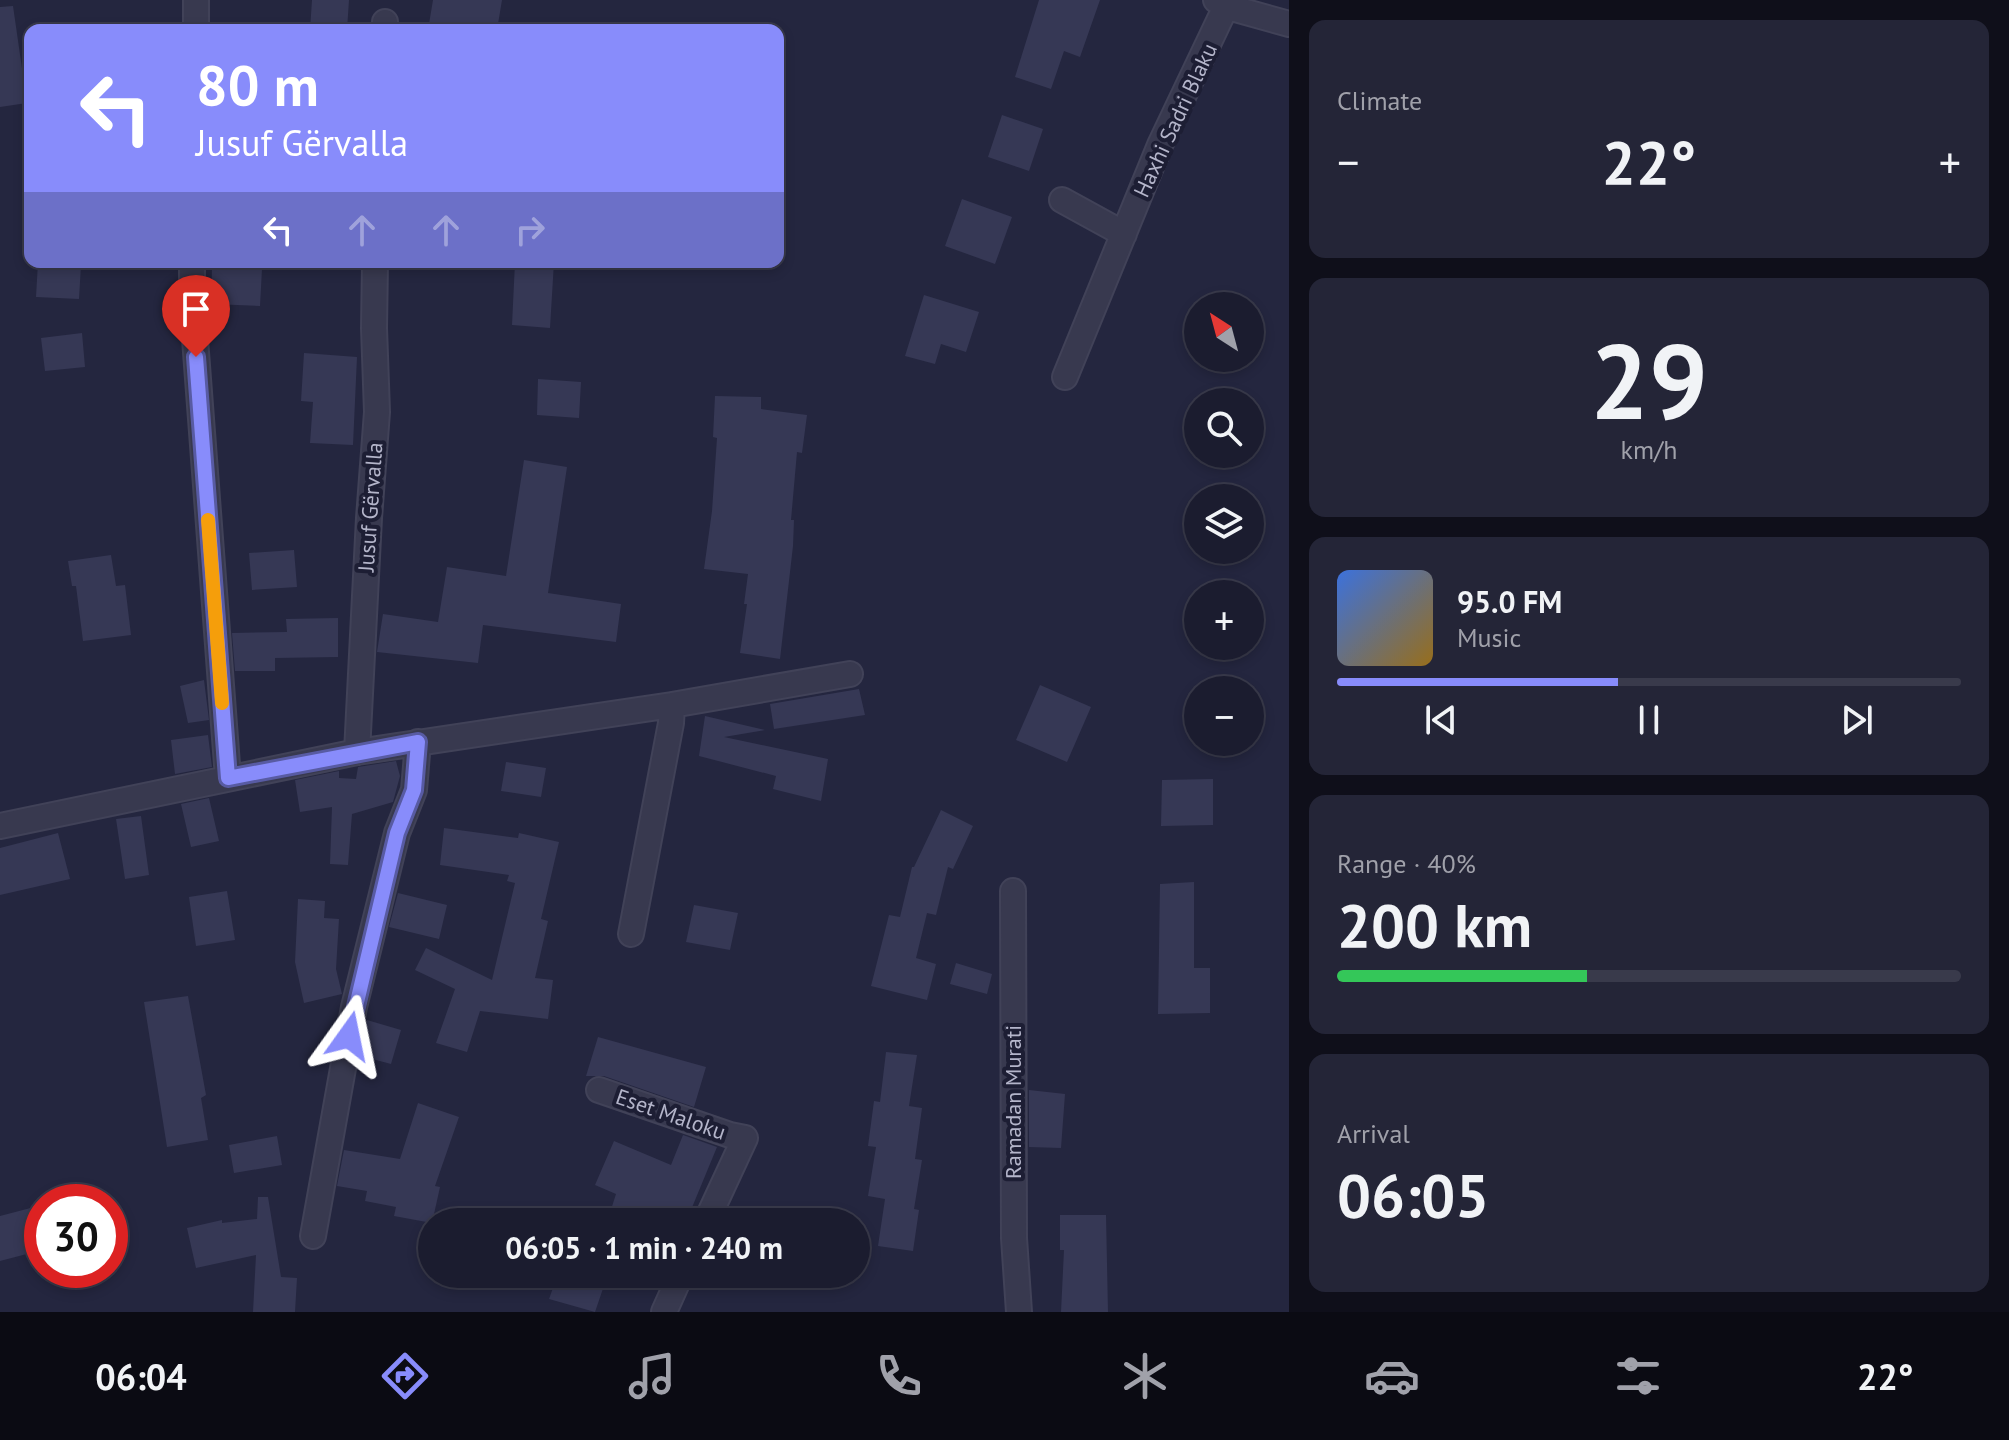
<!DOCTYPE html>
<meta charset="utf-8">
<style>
:root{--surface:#1b1c2f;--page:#242537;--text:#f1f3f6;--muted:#a0a1aa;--line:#393a4b;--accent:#888cfb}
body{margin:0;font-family:"PT Sans",sans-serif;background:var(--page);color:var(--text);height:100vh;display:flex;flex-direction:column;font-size:30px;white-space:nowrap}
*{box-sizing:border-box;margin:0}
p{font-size:26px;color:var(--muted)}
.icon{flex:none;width:44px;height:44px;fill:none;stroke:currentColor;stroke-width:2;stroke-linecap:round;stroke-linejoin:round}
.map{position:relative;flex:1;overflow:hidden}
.side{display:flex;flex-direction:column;gap:20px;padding:20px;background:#0f0f1a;width:720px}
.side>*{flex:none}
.hud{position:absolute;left:24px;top:24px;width:760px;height:244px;border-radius:16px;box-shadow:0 4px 12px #0003,0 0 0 2px var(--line);background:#888cfb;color:#fff;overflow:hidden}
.needle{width:52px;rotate:324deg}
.tools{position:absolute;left:1184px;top:292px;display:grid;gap:16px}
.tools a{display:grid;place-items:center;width:80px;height:80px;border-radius:50%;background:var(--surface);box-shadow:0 4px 12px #0003,0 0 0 2px var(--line);font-size:40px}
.speed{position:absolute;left:24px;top:1184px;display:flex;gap:16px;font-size:40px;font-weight:700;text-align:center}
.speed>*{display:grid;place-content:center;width:104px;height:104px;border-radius:50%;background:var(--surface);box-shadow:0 4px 12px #0003,0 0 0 2px var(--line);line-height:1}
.speed .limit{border:12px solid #d22;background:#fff;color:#111}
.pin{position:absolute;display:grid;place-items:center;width:68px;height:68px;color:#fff;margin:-82px -34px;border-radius:50% 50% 50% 0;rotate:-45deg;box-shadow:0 0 8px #0007}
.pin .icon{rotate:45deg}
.me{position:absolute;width:88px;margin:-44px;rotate:12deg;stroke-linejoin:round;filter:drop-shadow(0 0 6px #0008)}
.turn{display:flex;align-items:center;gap:28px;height:168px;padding:0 40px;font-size:36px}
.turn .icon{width:104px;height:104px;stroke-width:2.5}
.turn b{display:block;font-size:56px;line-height:68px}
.lanes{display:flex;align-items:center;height:76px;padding:0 40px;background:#0003;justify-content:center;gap:40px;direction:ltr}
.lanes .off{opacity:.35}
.big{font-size:60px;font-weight:600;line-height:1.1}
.side .tile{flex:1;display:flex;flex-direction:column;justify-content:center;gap:12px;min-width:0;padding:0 28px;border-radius:16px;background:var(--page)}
.side .dial{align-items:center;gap:0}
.dial b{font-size:104px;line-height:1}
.song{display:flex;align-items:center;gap:24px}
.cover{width:96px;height:96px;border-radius:12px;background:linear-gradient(135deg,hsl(220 70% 55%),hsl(40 70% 35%))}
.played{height:8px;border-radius:4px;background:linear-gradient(90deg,var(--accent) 45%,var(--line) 45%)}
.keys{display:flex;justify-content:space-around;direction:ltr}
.heat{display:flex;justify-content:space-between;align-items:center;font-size:44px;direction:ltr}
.charge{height:12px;border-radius:6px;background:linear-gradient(90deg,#34c759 40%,var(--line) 0)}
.trip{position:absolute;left:418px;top:1208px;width:452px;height:80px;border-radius:40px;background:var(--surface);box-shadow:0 4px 12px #0003,0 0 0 2px var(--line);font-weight:600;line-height:80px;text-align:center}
.dock{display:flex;height:128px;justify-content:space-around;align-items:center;background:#0b0b13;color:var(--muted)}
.dock .icon{width:56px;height:56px}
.dock .current{color:var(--accent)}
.dock b{font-size:36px;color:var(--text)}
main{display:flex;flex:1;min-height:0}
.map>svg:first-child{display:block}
</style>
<main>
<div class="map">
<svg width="1289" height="1312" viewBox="0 0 1289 1312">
<rect width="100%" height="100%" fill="#24263f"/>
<path fill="#363855" d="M312 0H349L347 30H310Z
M433 0H502L497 30H465L429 24Z
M1039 0H1100L1080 57 1064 51 1051 89 1015 77Z
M13 6 27 103 0 107V7Z
M1002 115 1043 129 1029 171 988 157Z
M962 199 1012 217 995 264 945 246Z
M38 262 81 265 79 299 36 297Z
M515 262H554L550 328 512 325Z
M212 267 262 269 260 306 211 304Z
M924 295 979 312 966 352 941 344 935 364 905 356Z
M82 333 85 367 45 371 41 338Z
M304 353 357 357 353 445 310 443 313 402 301 401Z
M538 379 581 382 579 418 537 415Z
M715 396 761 397V409L807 415 802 453 797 452 791 520H794L793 546 780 659 740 653 747 604H744L748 574 704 569 712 511 717 438 713 437Z
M524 460 567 467 548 593 621 604 616 642 483 625 478 663 377 652 383 614 438 622 447 567 506 576Z
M294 550 297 587 252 590 249 553Z
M111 555 116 586 125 585 131 635 83 641 76 586H72L68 561Z
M338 618V657L275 658V671H235L232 633 287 632 286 619Z
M204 680 209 720 188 723 180 686Z
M1040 685 1091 707 1067 762 1016 740Z
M859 689 865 715 774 729 770 704Z
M705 716 765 730 724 737 828 759 821 801 773 789 776 776 699 756Z
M208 735 212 767 175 774 171 740Z
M396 761 400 776 393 802 352 814 348 865 330 864 332 807 300 812 295 780 339 771V778L356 779 358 767Z
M506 762 546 768 541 797 501 791Z
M1213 779V825L1161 826 1162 780Z
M209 798 219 841 191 847 181 804Z
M941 810 973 826 953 869 948 867 936 915 927 913 916 958 936 964 927 1000 871 986 889 915 900 917 912 867H914Z
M141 816 149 875 125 879 116 819Z
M444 828 518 838 519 833 559 842 541 919 548 921 535 978 553 980 548 1019 480 1011 467 1052 436 1043 455 989 415 970 426 948 492 980 515 883 507 881 509 875 440 865Z
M58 833 70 879 0 895V848Z
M1194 882V968H1210V1013L1158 1014 1160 884Z
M227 891 235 940 196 946 189 897Z
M398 893 447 905 439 939 389 927Z
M298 899 325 901 324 918 339 919 336 969 342 994 304 1003 295 962Z
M694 905 738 913 730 950 686 942Z
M956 963 992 974 987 994 950 984Z
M188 996 206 1095 201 1098 208 1140 167 1147 144 1002Z
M367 1020 401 1030 391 1064 361 1056Z
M598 1037 706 1067 694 1107 604 1076H586Z
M886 1052 917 1055 909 1106 922 1108 915 1159 922 1160 914 1209 919 1210 913 1251 878 1246 885 1199 868 1196 876 1147 868 1146 874 1101 880 1102Z
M1029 1090 1065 1094 1061 1148 1029 1147Z
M418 1103 459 1117 435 1186 440 1187 432 1223 394 1216 396 1207 365 1201 367 1191 337 1186 344 1150 400 1159Z
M683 1135 717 1147 686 1222H607L616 1194 595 1185 614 1141 671 1165Z
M277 1136 282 1165 234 1173 229 1145Z
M258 1197H268L281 1277 297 1278 295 1312H253L256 1255 196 1268 187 1228 222 1220V1223L257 1219Z
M42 1205V1250L0 1261V1216Z
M1060 1215H1106L1108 1312H1061L1064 1250H1060Z
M558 1274H608L595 1312 549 1299Z"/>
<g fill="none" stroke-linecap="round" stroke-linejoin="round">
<g stroke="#414258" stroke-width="28">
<path id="minor" d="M196 0V30
M1216 0 1228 7 1289 24
M385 30V22
M1062 200 1124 234
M192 262V299L228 778
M1065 377 1160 145 1229 0
M357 752 369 518 377 412 374 328 375 262
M0 826 357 752 672 705 850 674
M1013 891 1014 1238 1019 1312
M631 934 671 723 672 705
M599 1090 730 1135 745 1138 706 1222
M313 1236 354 1007 397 833 414 790 418 742
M664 1312 681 1274"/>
</g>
<use href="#minor" stroke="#38394f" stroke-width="24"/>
</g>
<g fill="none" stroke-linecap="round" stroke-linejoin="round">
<g stroke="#585ba3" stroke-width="20">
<path id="route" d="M196 357 228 778 418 742 414 790 397 833 349 1036"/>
</g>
<use href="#route" stroke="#888cfb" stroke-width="14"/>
<path stroke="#f59e0b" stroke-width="14" d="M208 520 222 703"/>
</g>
<g text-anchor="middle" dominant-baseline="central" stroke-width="8" stroke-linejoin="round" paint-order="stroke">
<g font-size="22" fill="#b4b5ca" stroke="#1d1e34">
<text transform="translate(1175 120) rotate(-65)">Haxhi Sadri Blaku</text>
<text transform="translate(370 507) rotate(-86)">Jusuf Gërvalla</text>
<text transform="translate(1013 1102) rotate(-90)">Ramadan Murati</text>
<text transform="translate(671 1114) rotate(19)">Eset Maloku</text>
</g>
</g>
</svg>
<div class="tools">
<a><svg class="needle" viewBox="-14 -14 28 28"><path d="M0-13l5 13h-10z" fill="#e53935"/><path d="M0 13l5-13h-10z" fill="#a0a1aa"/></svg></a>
<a><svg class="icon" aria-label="search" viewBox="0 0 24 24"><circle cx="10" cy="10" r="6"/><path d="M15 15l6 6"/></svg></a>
<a><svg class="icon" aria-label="layers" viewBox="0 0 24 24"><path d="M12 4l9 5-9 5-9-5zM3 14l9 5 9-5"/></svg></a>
<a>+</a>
<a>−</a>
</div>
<div class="speed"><div class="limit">30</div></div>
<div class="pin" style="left:196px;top:357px;background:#d93025"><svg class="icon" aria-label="arrive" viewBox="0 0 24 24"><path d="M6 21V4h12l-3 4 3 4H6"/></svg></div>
<svg class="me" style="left:349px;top:1036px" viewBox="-20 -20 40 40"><path d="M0-17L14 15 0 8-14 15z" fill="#888cfb" stroke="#fff" stroke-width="4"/></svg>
<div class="trip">06:05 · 1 min · 240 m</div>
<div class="hud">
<div class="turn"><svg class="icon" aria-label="left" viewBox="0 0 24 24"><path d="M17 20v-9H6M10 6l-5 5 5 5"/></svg><div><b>80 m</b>Jusuf Gërvalla</div></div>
<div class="lanes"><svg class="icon" aria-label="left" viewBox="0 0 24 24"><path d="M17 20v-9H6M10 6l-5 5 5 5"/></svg><svg class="icon off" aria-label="ahead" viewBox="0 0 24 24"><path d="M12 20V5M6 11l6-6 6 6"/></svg><svg class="icon off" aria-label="ahead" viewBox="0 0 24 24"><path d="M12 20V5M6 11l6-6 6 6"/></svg><svg class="icon off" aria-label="right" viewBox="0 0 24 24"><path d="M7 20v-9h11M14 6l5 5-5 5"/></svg></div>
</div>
</div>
<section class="side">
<div class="tile"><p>Climate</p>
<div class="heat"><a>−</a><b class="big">22°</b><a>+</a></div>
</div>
<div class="tile dial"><b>29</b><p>km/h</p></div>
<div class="tile">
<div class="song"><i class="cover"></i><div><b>95.0 FM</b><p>Music</p></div></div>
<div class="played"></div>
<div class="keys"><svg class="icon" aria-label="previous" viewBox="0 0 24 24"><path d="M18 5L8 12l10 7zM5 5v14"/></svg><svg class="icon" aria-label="pause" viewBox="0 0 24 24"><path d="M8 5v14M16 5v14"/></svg><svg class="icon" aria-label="next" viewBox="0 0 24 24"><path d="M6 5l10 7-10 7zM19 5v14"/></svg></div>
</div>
<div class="tile"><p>Range · 40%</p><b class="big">200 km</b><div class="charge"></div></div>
<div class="tile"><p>Arrival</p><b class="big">06:05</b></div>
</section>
</main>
<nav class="dock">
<b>06:04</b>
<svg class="icon current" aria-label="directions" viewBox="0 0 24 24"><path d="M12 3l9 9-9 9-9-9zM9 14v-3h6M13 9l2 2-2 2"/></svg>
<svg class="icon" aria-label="music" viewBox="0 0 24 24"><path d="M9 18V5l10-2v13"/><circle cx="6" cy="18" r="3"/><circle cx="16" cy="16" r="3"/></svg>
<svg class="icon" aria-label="phone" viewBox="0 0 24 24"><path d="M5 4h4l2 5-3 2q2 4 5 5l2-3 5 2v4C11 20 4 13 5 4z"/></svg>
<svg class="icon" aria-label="climate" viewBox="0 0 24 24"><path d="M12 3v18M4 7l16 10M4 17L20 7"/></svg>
<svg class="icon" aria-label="car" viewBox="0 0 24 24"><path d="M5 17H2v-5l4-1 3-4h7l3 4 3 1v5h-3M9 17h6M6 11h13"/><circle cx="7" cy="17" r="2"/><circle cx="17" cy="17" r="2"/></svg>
<svg class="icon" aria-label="filters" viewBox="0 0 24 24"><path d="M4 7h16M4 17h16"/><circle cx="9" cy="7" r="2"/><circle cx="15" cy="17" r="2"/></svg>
<b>22°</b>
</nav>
